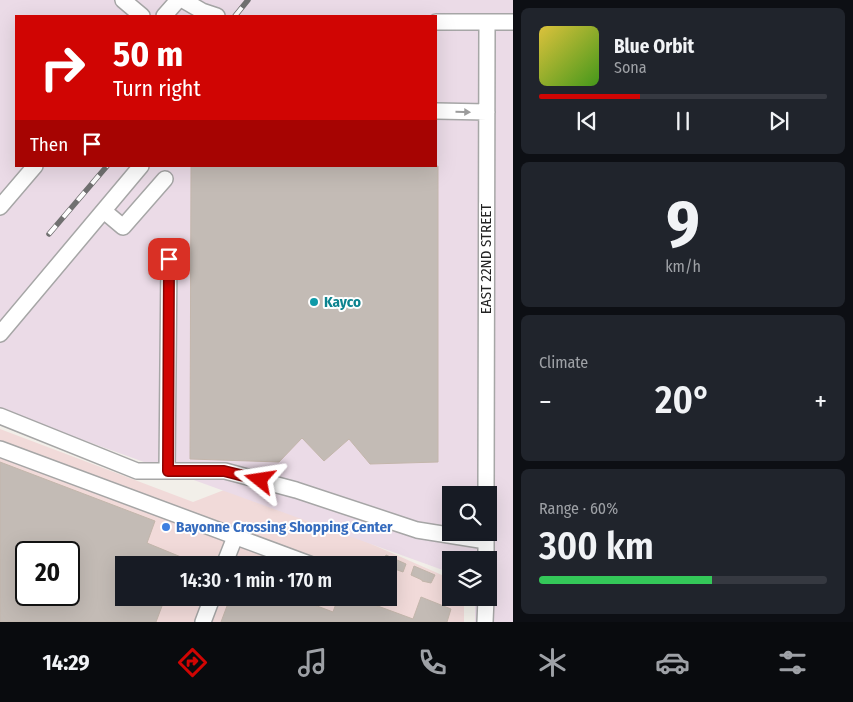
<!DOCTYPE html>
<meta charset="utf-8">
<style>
:root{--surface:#171b24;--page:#20242c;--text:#f1f3f6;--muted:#9ea1a6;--line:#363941;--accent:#d00503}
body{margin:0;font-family:"Fira Sans Condensed",sans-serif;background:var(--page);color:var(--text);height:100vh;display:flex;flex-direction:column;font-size:19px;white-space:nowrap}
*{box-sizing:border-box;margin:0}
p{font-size:16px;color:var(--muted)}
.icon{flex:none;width:28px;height:28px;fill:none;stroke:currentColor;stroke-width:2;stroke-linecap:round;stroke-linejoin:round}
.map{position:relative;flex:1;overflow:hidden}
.side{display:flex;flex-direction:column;gap:8px;padding:8px;background:#0d0f14;width:340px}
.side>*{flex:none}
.banner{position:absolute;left:15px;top:15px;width:422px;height:152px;border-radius:0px;box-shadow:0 5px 20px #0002;background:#d00503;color:#fff;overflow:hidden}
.fabs{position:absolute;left:442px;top:486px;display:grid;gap:10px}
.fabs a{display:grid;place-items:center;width:55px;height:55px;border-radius:0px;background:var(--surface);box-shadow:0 5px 20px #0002;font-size:25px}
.speed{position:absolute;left:15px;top:541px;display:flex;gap:10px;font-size:25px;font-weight:700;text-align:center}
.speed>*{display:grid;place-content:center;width:65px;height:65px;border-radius:50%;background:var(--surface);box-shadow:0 5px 20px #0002;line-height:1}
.speed .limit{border:2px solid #111;border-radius:8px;background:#fff;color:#111}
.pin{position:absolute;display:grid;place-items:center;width:42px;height:42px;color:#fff;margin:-21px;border-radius:10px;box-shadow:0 2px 8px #0006}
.me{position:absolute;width:55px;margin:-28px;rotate:285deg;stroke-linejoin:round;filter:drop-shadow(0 0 4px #0008)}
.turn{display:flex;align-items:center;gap:18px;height:105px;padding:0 15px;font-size:22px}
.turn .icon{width:65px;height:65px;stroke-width:2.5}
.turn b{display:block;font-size:35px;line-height:42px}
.then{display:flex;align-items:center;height:48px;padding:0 15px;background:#0003;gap:10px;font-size:19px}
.big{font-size:38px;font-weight:600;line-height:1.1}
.side .widget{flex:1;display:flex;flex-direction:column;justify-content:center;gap:8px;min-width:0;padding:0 18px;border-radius:8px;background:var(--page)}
.side .dial{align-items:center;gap:0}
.dial b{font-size:65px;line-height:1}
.song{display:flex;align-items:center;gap:15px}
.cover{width:60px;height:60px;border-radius:8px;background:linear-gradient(135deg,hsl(50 70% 55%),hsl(100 70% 35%))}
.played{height:5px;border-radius:2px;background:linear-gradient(90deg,var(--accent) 35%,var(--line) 35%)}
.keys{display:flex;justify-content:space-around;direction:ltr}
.heat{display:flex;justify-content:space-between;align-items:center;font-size:28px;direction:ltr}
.charge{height:8px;border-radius:4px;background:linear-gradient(90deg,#34c759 60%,var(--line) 0)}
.trip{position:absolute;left:115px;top:556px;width:282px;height:50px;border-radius:0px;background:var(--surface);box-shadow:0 5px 20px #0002;font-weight:600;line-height:50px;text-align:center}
.dock{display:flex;height:80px;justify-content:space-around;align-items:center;background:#090b0e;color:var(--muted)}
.dock .icon{width:35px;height:35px}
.dock .active{color:var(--accent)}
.dock b{font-size:22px;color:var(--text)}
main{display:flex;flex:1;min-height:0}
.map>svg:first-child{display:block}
</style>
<main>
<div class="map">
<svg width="513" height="622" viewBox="0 0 513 622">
<rect width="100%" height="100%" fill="#f2efe9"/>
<path fill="#f1dad9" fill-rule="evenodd" d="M0 429 193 502 237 485 451 579V598H464V622H0ZM26 552H69V595H26ZM124 565H389V598H124Z"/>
<path fill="#ebdbe7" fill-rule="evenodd" d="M0 0H513V622H475V598H489V560H451V573L0 410ZM16 16H436V166H16ZM451 495H489V532H451Z"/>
<path fill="#c3bbb5" stroke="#c3b6ab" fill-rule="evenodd" d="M191 166H438V462L370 464 349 439 324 461 302 438 279 462 190 459Z
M0 462 155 521 147 543 181 557 178 565H124V598H165L156 622H0ZM26 552H69V595H26Z
M386 555 406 564 403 572 389 567V565L382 564Z
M414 566 435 575 431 583 422 581V580L411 575Z
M421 597 451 609 447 622H221L230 598H296L333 612 338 598H356L413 619Z"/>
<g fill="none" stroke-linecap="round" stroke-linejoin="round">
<g stroke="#a6a6a6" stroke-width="18">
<path id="minor" d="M123 0 142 16
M183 0 202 11 217 16
M164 16 178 0
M436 22H513
M436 111 487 112
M0 207 35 166
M104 211 123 227 165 179
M0 334 141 166
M0 416 137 471H225L296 490 417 530 486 541
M0 449 312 565
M167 471 169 259
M486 495 487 22
M486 560V532
M224 565 235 537
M203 622 212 598
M485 622 486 598"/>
</g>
<use href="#minor" stroke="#fff" stroke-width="15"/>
<g stroke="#707070" stroke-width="5.5">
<path id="rail" d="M235 16 248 0
M49 234 107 166"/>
</g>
<use href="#rail" stroke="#fff" stroke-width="4" stroke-dasharray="11" stroke-linecap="butt"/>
</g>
<defs><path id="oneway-solid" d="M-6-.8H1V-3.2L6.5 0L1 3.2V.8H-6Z" transform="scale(1.25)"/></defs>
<use fill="#9c9c9c" href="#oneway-solid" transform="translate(463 112) rotate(1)"/>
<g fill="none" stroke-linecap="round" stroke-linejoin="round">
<g stroke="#870302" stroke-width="12">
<path id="route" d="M169 259 168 471H224L260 480"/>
</g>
<use href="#route" stroke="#d00503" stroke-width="9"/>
</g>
<circle fill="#0f9aa8" stroke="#fff" stroke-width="2" cx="314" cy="302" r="5"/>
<circle fill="#3f7fe0" stroke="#fff" stroke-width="2" cx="166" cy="527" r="5"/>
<g text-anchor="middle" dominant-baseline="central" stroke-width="4" stroke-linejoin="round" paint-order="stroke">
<g font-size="15" fill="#222" stroke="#fff">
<text transform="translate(486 259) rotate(-90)">EAST 22ND STREET</text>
</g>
<g font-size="15" font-weight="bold" fill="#0d838f" stroke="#fff" text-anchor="start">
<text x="324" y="302">Kayco</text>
</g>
<g font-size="15" font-weight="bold" fill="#366cbe" stroke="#fff" text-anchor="start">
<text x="176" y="527">Bayonne Crossing Shopping Center</text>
</g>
</g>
</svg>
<div class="fabs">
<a><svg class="icon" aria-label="search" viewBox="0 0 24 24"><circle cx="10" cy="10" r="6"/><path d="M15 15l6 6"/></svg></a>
<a><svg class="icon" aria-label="layers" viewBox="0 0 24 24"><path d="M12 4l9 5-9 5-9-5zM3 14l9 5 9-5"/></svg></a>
</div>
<div class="speed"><div class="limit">20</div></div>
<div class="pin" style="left:169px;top:259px;background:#d93025"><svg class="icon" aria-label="arrive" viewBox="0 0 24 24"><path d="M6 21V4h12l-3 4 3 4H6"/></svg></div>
<svg class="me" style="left:260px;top:480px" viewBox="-20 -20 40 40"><path d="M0-17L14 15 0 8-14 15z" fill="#d00503" stroke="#fff" stroke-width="4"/></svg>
<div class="trip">14:30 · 1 min · 170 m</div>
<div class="banner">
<div class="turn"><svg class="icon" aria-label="right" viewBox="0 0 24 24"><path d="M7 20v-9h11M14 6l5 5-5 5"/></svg><div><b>50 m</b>Turn right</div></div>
<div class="then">Then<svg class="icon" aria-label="arrive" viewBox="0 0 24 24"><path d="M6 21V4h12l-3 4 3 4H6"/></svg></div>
</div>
</div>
<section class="side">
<div class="widget">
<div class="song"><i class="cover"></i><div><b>Blue Orbit</b><p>Sona</p></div></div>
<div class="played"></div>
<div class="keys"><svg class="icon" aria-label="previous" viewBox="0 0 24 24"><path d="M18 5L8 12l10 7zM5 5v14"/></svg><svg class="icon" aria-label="pause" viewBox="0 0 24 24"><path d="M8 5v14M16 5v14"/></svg><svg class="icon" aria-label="next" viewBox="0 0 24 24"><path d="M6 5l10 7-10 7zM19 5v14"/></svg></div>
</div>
<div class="widget dial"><b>9</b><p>km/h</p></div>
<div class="widget"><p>Climate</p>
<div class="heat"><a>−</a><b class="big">20°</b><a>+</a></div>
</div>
<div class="widget"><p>Range · 60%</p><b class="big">300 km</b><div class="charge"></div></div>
</section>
</main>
<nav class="dock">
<b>14:29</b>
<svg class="icon active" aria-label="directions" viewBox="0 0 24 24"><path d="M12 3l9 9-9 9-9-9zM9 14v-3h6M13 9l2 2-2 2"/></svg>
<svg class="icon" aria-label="music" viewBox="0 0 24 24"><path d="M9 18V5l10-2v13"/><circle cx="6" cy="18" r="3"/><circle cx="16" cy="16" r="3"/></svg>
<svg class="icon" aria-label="phone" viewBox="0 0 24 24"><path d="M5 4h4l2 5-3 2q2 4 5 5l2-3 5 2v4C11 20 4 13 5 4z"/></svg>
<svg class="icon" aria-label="climate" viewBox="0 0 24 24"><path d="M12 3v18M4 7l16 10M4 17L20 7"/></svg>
<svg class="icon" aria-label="car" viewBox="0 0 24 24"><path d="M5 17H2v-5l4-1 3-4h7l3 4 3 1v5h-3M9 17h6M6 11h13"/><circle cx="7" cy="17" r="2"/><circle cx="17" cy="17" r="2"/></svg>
<svg class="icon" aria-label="filters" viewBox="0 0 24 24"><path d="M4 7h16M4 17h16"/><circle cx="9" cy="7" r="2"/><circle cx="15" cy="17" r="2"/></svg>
</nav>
